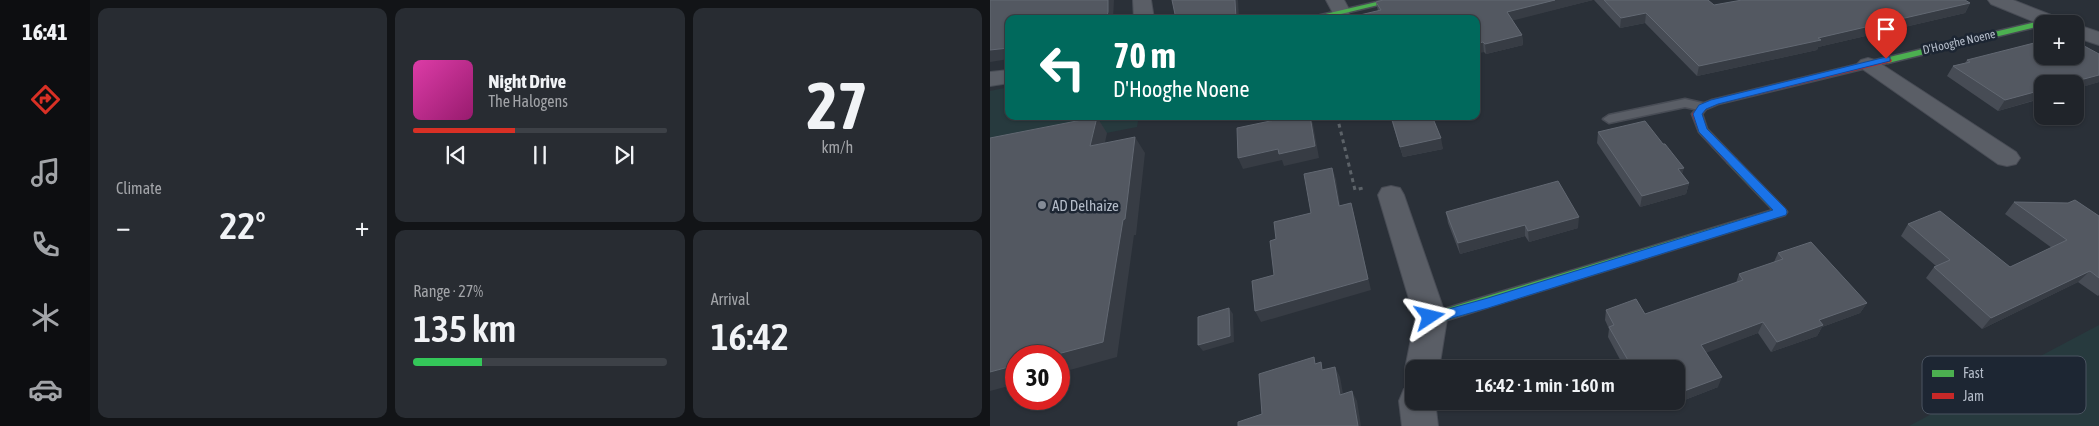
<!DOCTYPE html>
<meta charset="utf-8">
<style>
:root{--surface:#20242a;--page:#282c32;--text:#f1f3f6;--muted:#a2a4a8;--line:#3d4147;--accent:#d93025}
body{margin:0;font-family:"Asap Condensed",sans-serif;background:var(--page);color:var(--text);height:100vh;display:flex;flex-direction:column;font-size:19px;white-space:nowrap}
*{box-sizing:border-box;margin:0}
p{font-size:16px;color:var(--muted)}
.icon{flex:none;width:28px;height:28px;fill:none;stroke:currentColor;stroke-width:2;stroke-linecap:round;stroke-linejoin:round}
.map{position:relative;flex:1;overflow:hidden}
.panel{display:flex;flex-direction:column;gap:8px;padding:8px;background:#121417;width:900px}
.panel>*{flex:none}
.top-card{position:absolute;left:15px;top:15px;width:475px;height:105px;border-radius:10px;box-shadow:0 1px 4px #0004,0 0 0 1px var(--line);background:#00695c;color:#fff;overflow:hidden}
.controls{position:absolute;left:1044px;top:15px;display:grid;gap:10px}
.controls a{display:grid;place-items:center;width:50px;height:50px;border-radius:10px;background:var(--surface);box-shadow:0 1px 4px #0004,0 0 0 1px var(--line);font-size:25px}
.speed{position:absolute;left:15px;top:345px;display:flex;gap:10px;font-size:25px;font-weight:700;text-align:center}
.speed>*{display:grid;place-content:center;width:65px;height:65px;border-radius:50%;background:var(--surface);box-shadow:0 1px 4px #0004,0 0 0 1px var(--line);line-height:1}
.speed .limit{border:8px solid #d22;background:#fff;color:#111}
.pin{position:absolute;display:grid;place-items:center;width:42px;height:42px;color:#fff;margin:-51px -21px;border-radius:50% 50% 50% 0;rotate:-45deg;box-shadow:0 0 5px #0007}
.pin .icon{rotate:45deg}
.me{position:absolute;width:55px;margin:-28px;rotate:80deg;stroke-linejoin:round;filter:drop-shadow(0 0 4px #0008)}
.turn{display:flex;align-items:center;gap:18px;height:105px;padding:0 25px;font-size:22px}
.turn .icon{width:65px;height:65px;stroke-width:2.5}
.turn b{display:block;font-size:35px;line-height:42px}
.big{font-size:38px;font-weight:600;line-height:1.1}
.panel .tile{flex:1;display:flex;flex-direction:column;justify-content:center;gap:8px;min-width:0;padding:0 18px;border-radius:10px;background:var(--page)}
.panel .dial{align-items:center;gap:0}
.dial b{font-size:65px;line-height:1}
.song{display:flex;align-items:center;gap:15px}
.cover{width:60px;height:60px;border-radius:8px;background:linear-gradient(135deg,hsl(320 70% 55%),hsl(320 70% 35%))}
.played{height:5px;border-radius:2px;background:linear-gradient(90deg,var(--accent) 40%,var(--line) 40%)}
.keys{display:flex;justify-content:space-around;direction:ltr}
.heat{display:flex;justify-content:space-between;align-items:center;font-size:28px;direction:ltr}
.charge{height:8px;border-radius:4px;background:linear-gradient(90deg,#34c759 27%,var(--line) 0)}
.panel .tiles{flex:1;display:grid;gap:8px;grid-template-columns:repeat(3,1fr)}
.tile:first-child{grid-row:span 2}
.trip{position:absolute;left:415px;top:360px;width:280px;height:50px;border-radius:10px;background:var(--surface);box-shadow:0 1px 4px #0004,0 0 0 1px var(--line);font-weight:600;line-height:50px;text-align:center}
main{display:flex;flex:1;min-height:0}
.menu{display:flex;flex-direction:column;width:90px;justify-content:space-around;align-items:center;background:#0d0e11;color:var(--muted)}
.menu .icon{width:35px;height:35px}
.menu .current{color:var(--accent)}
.menu b{font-size:22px;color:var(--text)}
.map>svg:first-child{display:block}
</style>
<main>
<nav class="menu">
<b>16:41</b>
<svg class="icon current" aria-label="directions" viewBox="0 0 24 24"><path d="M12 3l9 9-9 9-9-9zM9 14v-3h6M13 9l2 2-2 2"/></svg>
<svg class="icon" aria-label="music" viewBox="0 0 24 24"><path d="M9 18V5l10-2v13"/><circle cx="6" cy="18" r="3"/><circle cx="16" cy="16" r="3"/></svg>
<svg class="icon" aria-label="phone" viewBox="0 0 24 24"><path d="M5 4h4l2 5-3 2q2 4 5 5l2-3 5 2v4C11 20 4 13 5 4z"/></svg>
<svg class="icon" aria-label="climate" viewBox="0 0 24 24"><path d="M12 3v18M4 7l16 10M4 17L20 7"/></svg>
<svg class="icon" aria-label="car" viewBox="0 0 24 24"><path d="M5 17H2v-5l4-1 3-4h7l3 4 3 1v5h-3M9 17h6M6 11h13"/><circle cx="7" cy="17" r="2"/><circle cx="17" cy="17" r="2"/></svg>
</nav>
<section class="panel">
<div class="tiles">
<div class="tile"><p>Climate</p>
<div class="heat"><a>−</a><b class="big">22°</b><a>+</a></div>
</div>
<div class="tile">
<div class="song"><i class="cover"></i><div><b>Night Drive</b><p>The Halogens</p></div></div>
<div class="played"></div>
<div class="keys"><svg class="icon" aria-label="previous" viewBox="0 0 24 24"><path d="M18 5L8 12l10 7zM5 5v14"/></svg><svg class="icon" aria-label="pause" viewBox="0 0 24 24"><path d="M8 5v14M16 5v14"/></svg><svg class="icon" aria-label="next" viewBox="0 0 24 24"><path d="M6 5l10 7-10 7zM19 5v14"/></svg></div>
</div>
<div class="tile dial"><b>27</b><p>km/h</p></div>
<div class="tile"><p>Range · 27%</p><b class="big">135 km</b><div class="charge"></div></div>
<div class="tile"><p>Arrival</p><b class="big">16:42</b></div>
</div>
</section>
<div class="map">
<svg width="1109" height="426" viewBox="0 0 1109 426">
<rect width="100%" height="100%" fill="#2a3038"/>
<path fill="#273a3e" d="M19 87V116H149L147 127 0 156V91Z
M1109 325V426H919Z"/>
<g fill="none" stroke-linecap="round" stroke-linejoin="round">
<g stroke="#484c55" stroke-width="3">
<path id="lane" d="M695 99 717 104 719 107 713 111 695 107 619 123 613 119 619 115Z"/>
</g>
<g stroke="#484c55" stroke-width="2">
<path id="street" d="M143 0H161L164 19H144Z
M336 0H354L360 11 358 15 351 17 344 15Z
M998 0H1023L1074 20 1077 24 1052 25 1001 4Z
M1085 24 1109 32V45L1085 37Z
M878 58 885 60 1026 152 1030 158 1026 164 1017 166 1008 164 871 68 867 64 871 60Z
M19 70V83L0 86V72Z
M401 186 410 188 414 195 457 319 449 369H424V381L420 380 415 369 425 319 388 195 392 188Z
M424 386V401H445L448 426H412L409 401 414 389Z"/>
</g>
<g stroke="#484c55" stroke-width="3">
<path id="fast" d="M395 0H409L330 19H314Z
M1059 19H1062V23L898 63 894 60 895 58Z
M742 158 746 159 795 209 797 212 795 215 441 325 436 323 434 319 436 315 441 313 783 210 738 163 737 161 738 159Z"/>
</g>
<g stroke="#484c55" stroke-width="3">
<path id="jam" d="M898 57 902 60 901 62 728 104 716 109 712 114 717 129 746 159 747 161 746 163H738L709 132 702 114 710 105 722 100Z"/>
</g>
<path stroke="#5c6268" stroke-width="3" stroke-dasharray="4 4" stroke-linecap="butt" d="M347 116 365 190 373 188"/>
<use href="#lane" fill="#5a5e66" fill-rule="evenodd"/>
<use href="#street" fill="#5a5e66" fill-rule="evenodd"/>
<use href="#fast" fill="#4caf50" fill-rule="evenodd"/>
<use href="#jam" fill="#c62828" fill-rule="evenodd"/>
</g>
<path fill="#474c55" d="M393 0H603L522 20 532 35 533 45 496 54 494 52 388 11 386 2Z
M604 0H718L724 5 980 3 975 13 828 47 827 50 707 76 655 23 630 28Z
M1109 54V82L1008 111 957 76 963 66 975 63 977 60Z
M400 116H442L453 149 413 157Z
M608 132 673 144 692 174 699 183 696 194 650 207 607 143Z
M1024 202 1109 216V295L1108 296 1088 282 992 329 936 278 944 267 946 266 911 236 918 224 1020 267 1062 248 1015 214Z
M456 212 588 228 539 242 535 236 470 254 458 223Z
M788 253 877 303 870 313 832 327 827 336 781 352 768 333 716 352 728 387 674 408 670 401H686V369H635L618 337 619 329 615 320 616 310 655 314 746 283 749 274 784 262Z"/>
<path fill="#373c44" d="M118 0H124L123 19H116Z
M245 0H248L249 19H246Z
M565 0H603L517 22V12Z
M980 3 975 13 828 47 827 50 707 76 709 66 828 38Z
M656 13 655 23 630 28 631 18Z
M532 35 533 45 496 54 495 44Z
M493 42 494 52 486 54V44Z
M19 48V59L0 62V50Z
M1109 75V82L1085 89V84H1075Z
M1052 90V98L1008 111 1015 100Z
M320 116 323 124 329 158 294 166 292 160 253 169 248 158 288 149Z
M107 117 117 133 111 162 100 146Z
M145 137 155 153 146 235H144L127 357 69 373V356H60Z
M451 138 453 149 413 157 410 147Z
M342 168 346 179 352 217 349 206Z
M694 168 691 179 688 169Z
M699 183 696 194 650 207 652 196Z
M361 203 364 214 381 290 271 322 265 311Z
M589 217 588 228 539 242 538 231Z
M535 225V236L470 254 468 243Z
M1100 271 1088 282 992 329 1001 318Z
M877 303 870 313 832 327 827 336 781 352 787 342 829 320Z
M239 308 243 314 244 342 213 351 208 345Z
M773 322 768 333 708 356 711 345Z
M657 363 656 369H643Z
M26 365V384L0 391V372Z
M345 367 350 377 355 405 350 395Z
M732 377 728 387 674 408 676 401H686V394Z
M362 391 367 401 371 426H368Z"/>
<path fill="#535861" stroke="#626872" d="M0 0H118V12L116 19H19V48L0 50Z
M182 0H245L246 19H186Z
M393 0H565L517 12 532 35 495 44 493 42 486 44V19H353L391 10 386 2Z
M614 0H718L724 5 752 0H975L980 3 828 38 831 40 709 66 656 13 631 18Z
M1052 41V56H1085V41L1109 54V75L1075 84H1052V90L1015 100 963 66 980 62 977 60Z
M304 116H320L325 146 289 154 288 149 248 158 247 128Z
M401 116H442L451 138 410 147Z
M107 117 100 146 145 137 135 219 133 220 113 342 60 356H26V365L0 372V138Z
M655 121 673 144H675L694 168 688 169 699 183 652 196 608 132Z
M342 168 349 206 361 203 378 279 265 311 262 281 284 275 280 241 286 239 284 222 321 213 314 174Z
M568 181 589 217 538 231 535 225 468 243 456 212Z
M1085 200 1109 216V278L1100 271 1001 318 944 267 960 260 918 224 950 211 1020 267 1077 240 1024 202 1078 203Z
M821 242 877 303 829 320 833 325 787 342 773 322 711 345 732 377 686 394V369H660L657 363 643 369 619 327 624 325 616 310 646 299 655 314 753 280 749 274 793 259 788 253Z
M239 308 240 336 208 345V317Z
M324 357 325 364 331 362 332 370 345 367 350 395 362 391 368 426H248V422L272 414 269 374Z"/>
<path fill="#1a73e8" stroke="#114b97" d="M896 57H900V61L728 104 716 109 712 114 717 129 796 209 797 212 796 215 498 308 441 324 436 323 433 317 435 313H444L498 298 783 210 709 132 703 114 709 105 721 100Z"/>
<circle fill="#848b96" stroke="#1d2633" stroke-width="2" cx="52" cy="205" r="5"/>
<g text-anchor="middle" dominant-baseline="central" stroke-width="5" stroke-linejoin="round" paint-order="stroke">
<g font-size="12" fill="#b4bcc9" stroke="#1d2633">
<text transform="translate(969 42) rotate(-13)">D'Hooghe Noene</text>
</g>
<g font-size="15" fill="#b4bcc9" stroke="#1d2633" text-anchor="start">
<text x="62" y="205">AD Delhaize</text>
</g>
</g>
<rect x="932" y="356" width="164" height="58" rx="8" fill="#1d2633" stroke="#4a5360" stroke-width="1"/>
<rect x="942" y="370" width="22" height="7" fill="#4caf50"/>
<rect x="942" y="393" width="22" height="6" fill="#c62828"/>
<g font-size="14" fill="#b4bcc9">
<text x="973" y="378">Fast</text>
<text x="973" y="401">Jam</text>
</g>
</svg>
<div class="controls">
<a>+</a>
<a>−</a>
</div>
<div class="speed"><div class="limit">30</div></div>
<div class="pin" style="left:896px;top:59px;background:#d93025"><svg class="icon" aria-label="arrive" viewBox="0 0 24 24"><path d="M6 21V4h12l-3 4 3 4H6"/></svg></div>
<svg class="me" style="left:440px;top:317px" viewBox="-20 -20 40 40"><path d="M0-17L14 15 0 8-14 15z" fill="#1a73e8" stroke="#fff" stroke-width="4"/></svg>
<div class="trip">16:42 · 1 min · 160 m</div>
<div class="top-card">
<div class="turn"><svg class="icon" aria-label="left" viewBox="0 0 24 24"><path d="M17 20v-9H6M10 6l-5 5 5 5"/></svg><div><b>70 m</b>D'Hooghe Noene</div></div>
</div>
</div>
</main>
